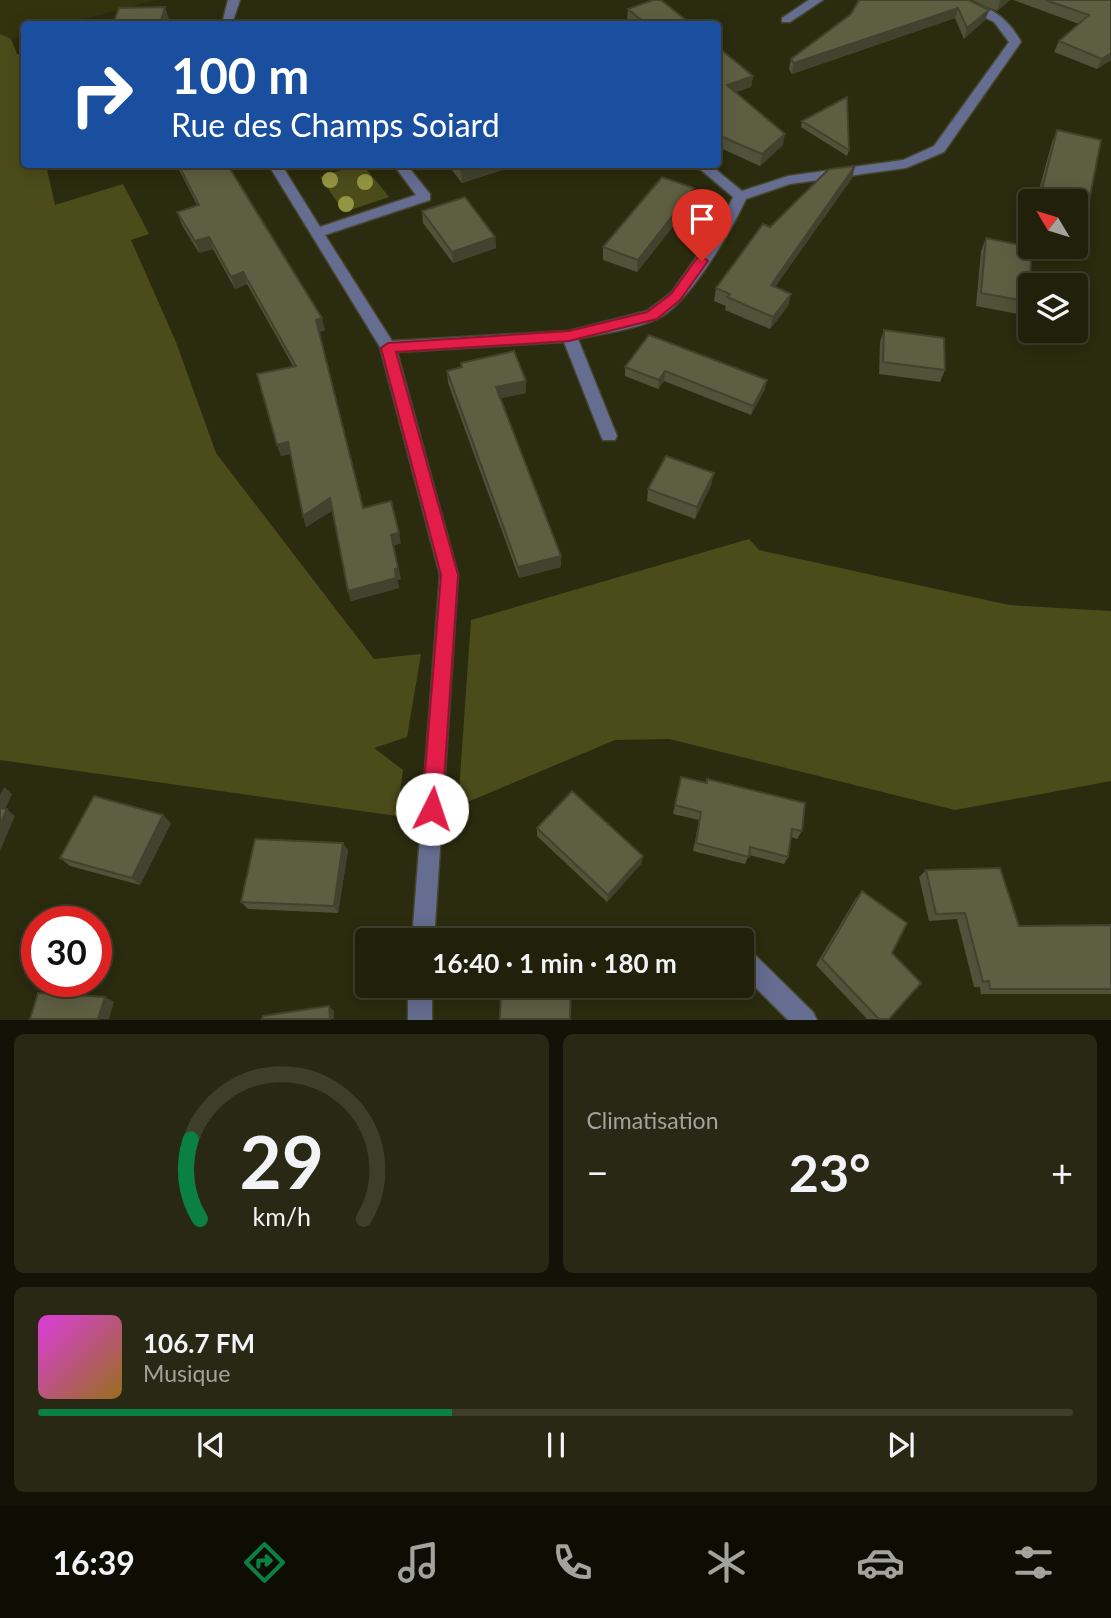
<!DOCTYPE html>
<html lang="fr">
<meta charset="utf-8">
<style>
:root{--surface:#20200b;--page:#282814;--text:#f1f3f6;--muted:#a2a39d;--line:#3d3e2c;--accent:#0b8043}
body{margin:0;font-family:Lato,sans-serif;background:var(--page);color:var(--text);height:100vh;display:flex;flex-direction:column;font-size:26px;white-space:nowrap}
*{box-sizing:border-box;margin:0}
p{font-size:23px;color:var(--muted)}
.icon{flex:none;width:38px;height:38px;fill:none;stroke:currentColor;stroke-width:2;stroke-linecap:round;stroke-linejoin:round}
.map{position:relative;height:1020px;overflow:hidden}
.drawer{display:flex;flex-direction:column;gap:14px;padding:14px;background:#121206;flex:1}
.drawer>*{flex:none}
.banner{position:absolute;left:21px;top:21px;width:700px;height:147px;border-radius:7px;box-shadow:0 4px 18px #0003,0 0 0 2px var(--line);background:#1a4fa0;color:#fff;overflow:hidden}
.needle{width:46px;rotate:308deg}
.controls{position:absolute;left:1018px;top:189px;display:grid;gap:14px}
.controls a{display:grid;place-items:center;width:70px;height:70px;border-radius:7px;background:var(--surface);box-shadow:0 4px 18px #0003,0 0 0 2px var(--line);font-size:35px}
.speed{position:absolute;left:21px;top:906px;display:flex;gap:14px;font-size:35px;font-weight:700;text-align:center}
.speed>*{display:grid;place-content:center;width:91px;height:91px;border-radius:50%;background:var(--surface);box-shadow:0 4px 18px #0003,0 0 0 2px var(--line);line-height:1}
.speed .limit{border:10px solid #d22;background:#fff;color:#111}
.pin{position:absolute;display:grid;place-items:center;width:60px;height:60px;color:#fff;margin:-72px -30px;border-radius:50% 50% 50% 0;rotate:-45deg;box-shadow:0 0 7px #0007}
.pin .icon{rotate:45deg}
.me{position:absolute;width:77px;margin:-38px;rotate:4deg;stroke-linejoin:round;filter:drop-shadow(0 0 5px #0008)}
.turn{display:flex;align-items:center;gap:24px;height:147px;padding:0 35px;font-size:32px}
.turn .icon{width:91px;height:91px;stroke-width:2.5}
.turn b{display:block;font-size:49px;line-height:60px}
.big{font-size:52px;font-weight:700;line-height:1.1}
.drawer .widget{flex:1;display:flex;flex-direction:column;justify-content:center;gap:10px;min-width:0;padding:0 24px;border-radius:10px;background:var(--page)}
.drawer .dial{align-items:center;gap:0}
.dial svg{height:182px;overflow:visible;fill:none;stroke:var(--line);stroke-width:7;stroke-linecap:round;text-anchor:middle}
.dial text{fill:var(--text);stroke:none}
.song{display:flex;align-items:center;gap:21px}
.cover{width:84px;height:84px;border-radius:10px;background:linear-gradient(135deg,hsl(300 70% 55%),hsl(40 70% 35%))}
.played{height:7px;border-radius:4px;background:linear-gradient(90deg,var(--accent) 40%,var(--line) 40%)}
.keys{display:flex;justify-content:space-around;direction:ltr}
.heat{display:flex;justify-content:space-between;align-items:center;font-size:38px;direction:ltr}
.drawer .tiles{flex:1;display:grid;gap:14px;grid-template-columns:1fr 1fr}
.widget:last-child{grid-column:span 2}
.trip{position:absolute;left:355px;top:928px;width:399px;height:70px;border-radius:7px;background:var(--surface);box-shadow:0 4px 18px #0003,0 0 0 2px var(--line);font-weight:700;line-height:70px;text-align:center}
.dock{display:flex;height:112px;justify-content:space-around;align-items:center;background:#0d0d04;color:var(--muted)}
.dock .icon{width:49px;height:49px}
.dock .current{color:var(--accent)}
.dock b{font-size:32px;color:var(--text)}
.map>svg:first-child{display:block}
</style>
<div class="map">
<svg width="1111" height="1020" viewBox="0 0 1111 1020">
<rect width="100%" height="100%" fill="#2b2b0f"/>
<path fill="#33330e" d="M0 0H156L65 24H24V35L12 39 17 54 0 58Z"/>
<path fill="#4c4c1b" d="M0 34 11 39 17 54H24V164L46 165 55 205 123 184 149 234 131 240 176 342 216 453 374 659 421 654 407 737 374 748 403 770 397 816 0 760Z
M359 164 363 165 389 197 344 212 320 177Z
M749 539 759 550 1009 605 1111 611V781L955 810 669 739 615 740 458 806 471 620Z"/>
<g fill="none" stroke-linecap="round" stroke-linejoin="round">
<g stroke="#46462c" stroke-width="3">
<path id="minor" d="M228 0H240L232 24H222Z
M809 0H823L790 22H782V18Z
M951 0C982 0 1007 15 1021 42L944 152 906 168 790 184 746 199C731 231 689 304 657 319 633 330 603 333 578 339L617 436 615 440H603L601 436 564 342 397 352 458 575 434 940H412L440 575 380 347 268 164H281L320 227 416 195 393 164H406L430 194V200L325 235 392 341 569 331 647 311 671 293 720 224 733 197 694 164H709L742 191 788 176 903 160 934 146 1009 42 994 22Z
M742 946 750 950 813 1012 817 1020H788L742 974Z
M408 985H432V1020H408Z"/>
</g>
<use href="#minor" fill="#656d90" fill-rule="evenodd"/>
</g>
<g fill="#949542">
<circle cx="330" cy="180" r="8"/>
<circle cx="365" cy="182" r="8"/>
<circle cx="346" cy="204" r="8"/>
</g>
<path fill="#515239" d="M859 0 989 10 985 20 964 39 955 18 792 74 789 69 791 59 851 14Z
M972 0H1010L997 11Z
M1013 0H1111V60L1097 69 1054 52 1059 41 1079 24Z
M628 9 691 24H632L627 20Z
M718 47 753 76 751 87 736 92 783 145 760 166 718 147Z
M802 121 849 150 847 156 801 127Z
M1057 130 1086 217 1079 230 1076 229V201H1036L1052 142Z
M176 164H227L325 330 319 332 363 508 401 543 393 546 401 579 397 580 399 588 351 601 348 591 333 510 306 527 290 454 281 456 277 445 293 366 247 284 235 289 213 249 199 253 182 225 177 212 197 205Z
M447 164H505V169L462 183Z
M621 164H643L627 170Z
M855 166 852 178 775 287 791 294 788 306 770 329 725 310 726 306 714 301 716 288 770 227Z
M694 188 693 201 637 272 603 260V247Z
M422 211 495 237 496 248 453 263 423 223Z
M1031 223V241L1026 240Z
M986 238 1030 302 1023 315 976 306 981 251Z
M1054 247H1066L1065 250Z
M884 330 945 370 940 382 879 374 880 342Z
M649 335 765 389 751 415 664 381 658 389 625 376V367Z
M461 363 526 381V393L501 398 561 556V567L519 578 448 383 447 371 461 367Z
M714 473 711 485 695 519 647 501 648 489Z
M681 777 706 783 707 779 802 831 797 839 791 837 788 857 784 864 749 855 745 864 693 851 699 820 673 814Z
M171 823 140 885 70 866 60 858Z
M537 828 643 856 641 864 607 902 537 836Z
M348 850 338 913 248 909 241 902Z
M926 870 1019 926 1111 925V994H981L980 987H974L957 919 929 921 919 877Z
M862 891 889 1019H867L816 965 856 898Z
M571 985 501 991H490L489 986Z"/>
<path fill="#42422e" d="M1001 0H1010L997 11 1000 1Z
M165 7 169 19 167 24H160Z
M958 8 955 18 792 74 794 63Z
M989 10 985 20 964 39 967 28Z
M1111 53V60L1097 69 1102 59Z
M753 76 751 87 725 96 727 85Z
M785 134 783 145 760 166 762 154Z
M479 164H505V169L462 183 461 170Z
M628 164H643L627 170Z
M855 166 852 178 768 297 771 285Z
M694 188 693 201 637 272 638 260Z
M209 237 213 249 199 253 195 241Z
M495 237 496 248 453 263 452 252Z
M243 272 247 284 235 289 231 277Z
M791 294 788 306 770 329 773 317Z
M322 318 325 330 319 332 316 320Z
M665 371 664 381 658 389 659 380Z
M767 380 765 389 751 415 753 406Z
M526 381V393L497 399 496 387Z
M288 442 291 453 281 456 277 445Z
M714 473 711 485 695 519 697 507Z
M330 498 334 509 306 527 303 516Z
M399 533 401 543 393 546 391 535Z
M561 556V567L519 578 518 567Z
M398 568 401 579 397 580 399 588 351 601 348 591Z
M4 787 12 794 3 814 0 812V795Z
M7 809 15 816 0 851V824Z
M163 815 171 823 140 885 132 878Z
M343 843 348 850 338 913 334 906Z
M643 856 641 864 607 902 608 895Z
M105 997 114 1002 109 1019H98Z
M329 1006 334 1011V1019H330Z"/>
<path fill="#5e5f42" stroke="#42422e" stroke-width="2" d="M653 0H661L691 24H646L628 9Z
M859 0H969L989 10 967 28 958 8 794 63 791 59 851 14Z
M1045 0H1111V53L1102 59 1059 41 1089 15Z
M165 7 160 24H113L119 8Z
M718 47 753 76 727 85 785 134 762 154 718 135Z
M847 97 849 150 802 121Z
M1057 130 1101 140 1086 217 1076 215V201H1039Z
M178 164H227L322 318 316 320 363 508 391 501 399 533 391 535 398 568 395 569 396 578 348 591 330 498 303 516 288 442 277 445 257 374 296 366 243 272 231 277 209 237 195 241 177 212 199 205Z
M456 164H479L461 170Z
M855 166 771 285 791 294 773 317 727 297 730 294 716 288 763 224 770 227 829 169Z
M662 177 694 188 638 260 603 247Z
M465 197 495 237 452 252 422 211Z
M986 238 1031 247 1030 302 981 293Z
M884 330 944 338 945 370 883 362Z
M649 335 767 380 753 406 665 371 659 380 625 367Z
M514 351 526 381 496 387 561 556 518 567 447 371 462 367 461 363Z
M666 456 714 473 697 507 648 489Z
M681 777 707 783V779L805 803 802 831 792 829 788 857 750 847 749 857 696 843 701 812 675 805Z
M572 791 643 856 608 895 537 828Z
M94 796 163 815 132 878 60 858Z
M0 808 7 809 0 824Z
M255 839 343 843 334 906 241 902Z
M1000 868 1019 926 1111 925V989H990L989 981 983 982 965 913 936 914 926 870Z
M862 891 907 923 892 953 921 983 889 1019H879L822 959Z
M543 928 572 929V940H542Z
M489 985H571L570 1019H500L501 986Z
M38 993 105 997 98 1019H30Z
M329 1006 330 1019H262L263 1016Z"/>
<path fill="#e11d48" stroke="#92132f" stroke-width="2" d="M702 256 708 261 680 300 657 319 569 341 396 352 458 575 442 809 439 816 432 818 425 816 422 809 441 575 381 348 388 343 569 331 647 312 671 294 697 258Z"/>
</svg>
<div class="controls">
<a><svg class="needle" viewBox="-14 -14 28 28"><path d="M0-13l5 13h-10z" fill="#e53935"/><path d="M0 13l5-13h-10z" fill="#a2a39d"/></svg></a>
<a><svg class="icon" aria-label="layers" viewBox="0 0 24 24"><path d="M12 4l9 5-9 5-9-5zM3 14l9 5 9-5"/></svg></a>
</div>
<div class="speed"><div class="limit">30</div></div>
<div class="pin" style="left:702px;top:261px;background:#d93025"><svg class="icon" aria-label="arrive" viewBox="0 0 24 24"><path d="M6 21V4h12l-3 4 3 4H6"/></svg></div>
<svg class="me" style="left:432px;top:809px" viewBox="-20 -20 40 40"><circle r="19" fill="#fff"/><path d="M0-13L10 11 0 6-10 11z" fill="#e11d48"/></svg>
<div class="trip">16:40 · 1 min · 180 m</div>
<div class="banner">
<div class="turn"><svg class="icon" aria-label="right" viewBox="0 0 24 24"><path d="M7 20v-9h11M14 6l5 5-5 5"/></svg><div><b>100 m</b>Rue des Champs Soiard</div></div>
</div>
</div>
<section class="drawer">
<div class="tiles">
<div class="widget dial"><svg viewBox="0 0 100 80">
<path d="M14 69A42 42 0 1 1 86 69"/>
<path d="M14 69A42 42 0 0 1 10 34" stroke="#0b8043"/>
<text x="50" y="56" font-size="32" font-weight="700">29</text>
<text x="50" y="72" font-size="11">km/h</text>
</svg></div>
<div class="widget"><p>Climatisation</p>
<div class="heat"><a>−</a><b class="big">23°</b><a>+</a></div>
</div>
<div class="widget">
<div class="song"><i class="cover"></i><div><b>106.7 FM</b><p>Musique</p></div></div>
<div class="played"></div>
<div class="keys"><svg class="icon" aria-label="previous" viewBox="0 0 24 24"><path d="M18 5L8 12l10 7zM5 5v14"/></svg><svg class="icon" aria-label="pause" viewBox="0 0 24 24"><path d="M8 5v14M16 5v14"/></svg><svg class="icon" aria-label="next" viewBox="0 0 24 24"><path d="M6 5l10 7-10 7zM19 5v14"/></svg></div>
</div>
</div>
</section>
<nav class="dock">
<b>16:39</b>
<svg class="icon current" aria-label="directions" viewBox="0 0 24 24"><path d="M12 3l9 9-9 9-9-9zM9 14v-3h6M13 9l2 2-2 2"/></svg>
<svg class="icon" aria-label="music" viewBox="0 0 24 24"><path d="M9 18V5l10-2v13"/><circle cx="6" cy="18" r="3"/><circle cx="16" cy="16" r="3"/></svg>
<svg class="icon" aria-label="phone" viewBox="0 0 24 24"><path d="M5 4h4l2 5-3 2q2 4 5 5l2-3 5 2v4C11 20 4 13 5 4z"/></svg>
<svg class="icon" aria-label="climate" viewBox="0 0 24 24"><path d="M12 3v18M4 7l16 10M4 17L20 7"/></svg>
<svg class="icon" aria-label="car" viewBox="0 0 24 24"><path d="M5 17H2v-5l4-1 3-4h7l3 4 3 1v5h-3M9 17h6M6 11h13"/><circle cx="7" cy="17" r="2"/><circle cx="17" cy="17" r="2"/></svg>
<svg class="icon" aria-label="filters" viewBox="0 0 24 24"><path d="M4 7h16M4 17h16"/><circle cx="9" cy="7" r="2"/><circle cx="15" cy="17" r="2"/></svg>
</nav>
